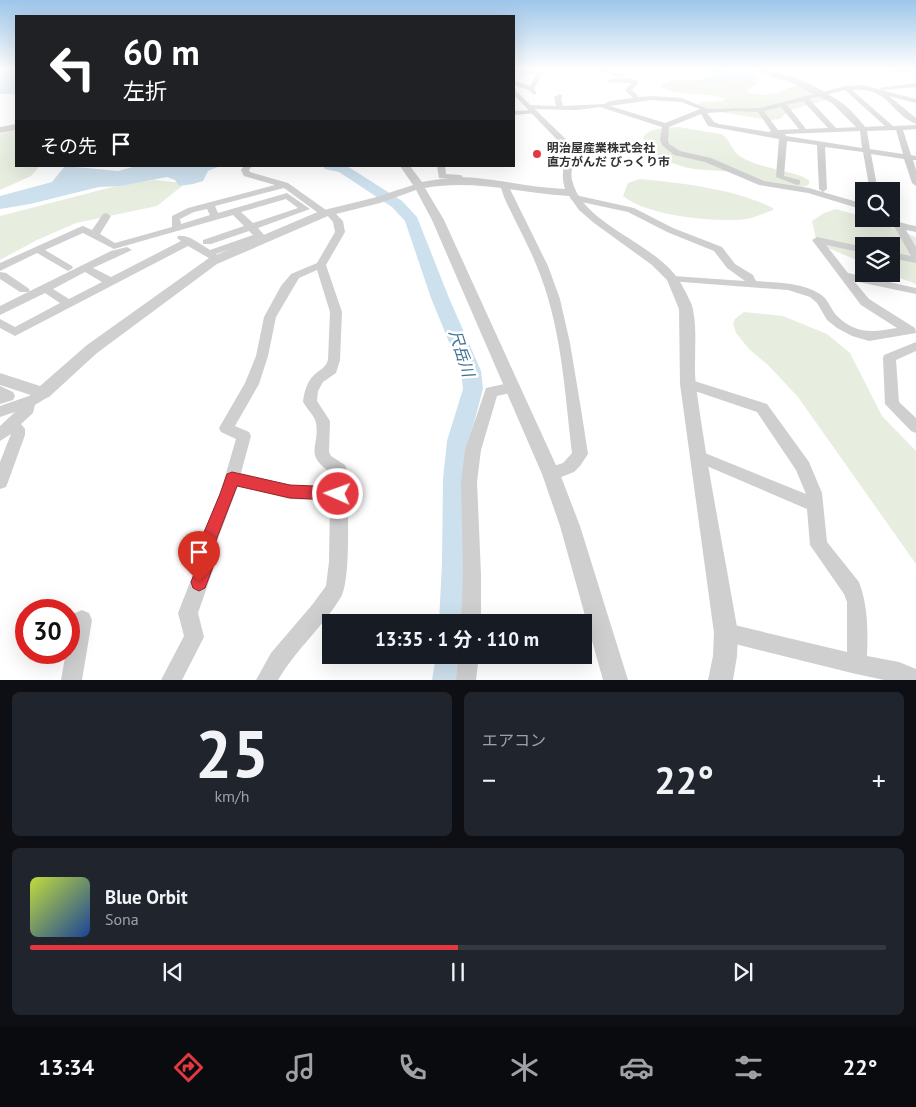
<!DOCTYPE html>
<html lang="ja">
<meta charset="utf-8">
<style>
:root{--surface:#171b24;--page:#20242c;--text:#f1f3f6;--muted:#9ea1a6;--line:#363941;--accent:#e43841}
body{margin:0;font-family:"PT Sans","Noto Sans JP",sans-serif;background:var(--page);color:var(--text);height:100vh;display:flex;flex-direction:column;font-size:19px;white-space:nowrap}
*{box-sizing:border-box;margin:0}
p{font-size:16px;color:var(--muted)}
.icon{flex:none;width:28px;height:28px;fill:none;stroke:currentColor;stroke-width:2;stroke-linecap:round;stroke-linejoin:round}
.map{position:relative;height:680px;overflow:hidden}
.panel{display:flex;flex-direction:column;gap:12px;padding:12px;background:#0d0f14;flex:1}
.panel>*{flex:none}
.banner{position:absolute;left:15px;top:15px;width:500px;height:152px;border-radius:0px;box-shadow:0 5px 20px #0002;background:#202124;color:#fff;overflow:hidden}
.tools{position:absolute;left:855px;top:182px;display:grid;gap:10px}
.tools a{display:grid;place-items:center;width:45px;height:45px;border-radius:0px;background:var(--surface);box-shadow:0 5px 20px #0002;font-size:25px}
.speed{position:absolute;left:15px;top:599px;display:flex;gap:10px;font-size:25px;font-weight:700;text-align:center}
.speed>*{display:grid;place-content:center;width:65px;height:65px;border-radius:50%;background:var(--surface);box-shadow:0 5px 20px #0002;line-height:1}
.speed .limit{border:8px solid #d22;background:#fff;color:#111}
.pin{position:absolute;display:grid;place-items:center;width:42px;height:42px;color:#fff;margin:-51px -21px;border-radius:50% 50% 50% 0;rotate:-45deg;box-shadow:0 0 5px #0007}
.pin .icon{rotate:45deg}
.me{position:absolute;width:55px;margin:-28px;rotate:272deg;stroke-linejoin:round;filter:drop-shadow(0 0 4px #0008)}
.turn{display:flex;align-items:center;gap:18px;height:105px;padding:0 25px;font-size:22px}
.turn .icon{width:65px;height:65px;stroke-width:2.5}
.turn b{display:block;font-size:35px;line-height:42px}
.then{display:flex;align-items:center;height:48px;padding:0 25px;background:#0003;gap:10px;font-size:19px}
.big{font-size:38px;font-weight:700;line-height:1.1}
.panel .tile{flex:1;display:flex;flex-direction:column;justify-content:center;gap:8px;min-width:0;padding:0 18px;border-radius:8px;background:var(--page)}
.panel .dial{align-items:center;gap:0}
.dial b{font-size:65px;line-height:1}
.song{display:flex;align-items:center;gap:15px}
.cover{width:60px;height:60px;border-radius:8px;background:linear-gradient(135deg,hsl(70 70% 55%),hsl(220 70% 35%))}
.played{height:5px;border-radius:2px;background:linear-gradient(90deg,var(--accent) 50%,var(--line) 50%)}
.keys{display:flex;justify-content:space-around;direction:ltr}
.heat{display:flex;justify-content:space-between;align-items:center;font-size:28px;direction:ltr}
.panel .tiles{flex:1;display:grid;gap:12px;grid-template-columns:1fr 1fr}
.tile:last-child{grid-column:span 2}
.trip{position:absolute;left:322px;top:614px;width:270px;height:50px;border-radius:0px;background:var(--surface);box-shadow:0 5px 20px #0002;font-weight:700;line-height:50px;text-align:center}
.dock{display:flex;height:80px;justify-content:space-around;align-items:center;background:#090b0e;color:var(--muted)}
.dock .icon{width:35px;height:35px}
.dock .active{color:var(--accent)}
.dock b{font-size:22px;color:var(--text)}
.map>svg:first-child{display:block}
</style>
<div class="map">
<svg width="916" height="680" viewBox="0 0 916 680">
<rect width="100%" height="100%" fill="#fff"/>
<path fill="#e7eee0" d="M719 73 757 76V84L748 89V93L765 95 776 93 794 86H801L826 97V100L794 109 785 114 780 119 770 120 707 110 699 105V102L724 101 725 99C704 90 682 98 661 87V85L671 80H698Z
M678 127 721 134C731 139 731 151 741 157 758 167 783 170 801 176L809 180V184C795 196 752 175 734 172 718 170 700 171 684 167 670 163 658 156 645 150L643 137C651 127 667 128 678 127Z
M16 130V166H40L31 176 0 190V134Z
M640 179C682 183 735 189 773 208V210C765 213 756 217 747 219 716 223 647 216 623 196L628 183Z
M154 180 181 183 182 186 157 206 76 223 37 240 0 260V216L116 186Z
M836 209 864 217V219H869L916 237V284L889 274H891V246H864V263L828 248 816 239 812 221 824 213Z
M744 312 783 316 827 334 850 353 882 416 916 451V564L798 397 768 365 749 349 736 333 733 323 735 319Z"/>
<path fill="#cde0ed" d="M1 69H16V94H0Z
M705 69C709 69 714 68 719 69 730 71 736 76 748 71L755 73V76L759 80 729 78 718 82 698 83 697 82 718 75Z
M65 166 118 171 136 166H220L208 171 203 181 193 184 179 186 175 180 167 177 121 186 99 187 30 204 0 209V196L52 182Z"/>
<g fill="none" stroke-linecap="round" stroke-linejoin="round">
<path fill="#cde0ed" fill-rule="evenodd" d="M323 166H347L402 201 417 217 449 298 481 371 483 389 469 441 467 479 470 563 468 622H439L442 563 443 479 447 441 463 389 461 371 431 298 405 221 392 207 339 172 325 169Z
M436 655H466L464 680H432Z"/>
<path fill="#cfcfcf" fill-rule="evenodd" d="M514 69 543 72 534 89 537 94H533L529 90 514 85V81L530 86 537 74 514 73Z
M591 69H600L625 75 622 77Z
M884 69H916V73L887 71Z
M610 79 629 78 638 81V83L632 90 639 97 651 96 682 98 708 109 760 108 846 86 862 85 916 99V103L889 96 916 118V124C888 112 890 87 852 90L893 126 916 125V129L903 130 911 155 916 156V160H913L916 170V186L912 183 904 159 871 154 878 191H870L863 152 825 147 827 189 823 192 819 189 817 145 787 141 784 176 800 180V184L797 185 776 177 779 139 708 126 701 114 669 127 668 140 669 144 680 151 711 158 764 181 809 188 864 204V210L808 193 759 185 705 162 674 155 662 145 660 140 662 127 600 107 576 110 530 109 527 107 530 105 556 106 554 97 560 94 563 96 561 98 563 106 604 104 610 101 633 98 625 90 632 83 608 82ZM845 90 885 126 836 128 809 99ZM651 100 681 102 700 109 665 123 610 106ZM803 101 828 128 806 129 787 105ZM781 107 799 129 778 130 764 111ZM735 111 758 112 771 131 769 132 719 124 714 122 707 113ZM896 130 903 154 870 149 867 131ZM860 131 862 148 786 136 785 134Z
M916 83V87L882 90 879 88Z
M535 110 538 112 537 113 514 115V111Z
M244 166H252L249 170 250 172 288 183 326 210H332L343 221 345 232 326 265 342 312 340 360 336 373 323 382 318 391 317 401 330 421 329 452 331 456 345 465 347 470C347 495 352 578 341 597 323 627 296 649 278 680H256L271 653 312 605 326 586 329 562 330 501 290 499 238 486 211 557 214 567 198 613 204 637 182 680H161L184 636 178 613 196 567 193 557 220 494 236 439 221 432 219 428 245 383 256 356 264 317 281 286 291 274 317 263 335 232 333 222 327 215H321L284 188 215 206 218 213 287 193 310 209 258 228 265 236 264 238 216 254 223 259 222 261H214L188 246 15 336 0 328V319L15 327 60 303 45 293 0 315V306L28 292H20L0 279V272L6 273 28 288 30 290 28 292 111 251 127 247 132 250 93 268 111 277 181 241 177 238 178 236C189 234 201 245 210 250L253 235 249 231 211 244H203V240L244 226 233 215 114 249 83 233 45 250 72 266 73 268 68 271 37 253 0 271V263L80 227 83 226 92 230 103 214 106 213 111 216 100 234 115 243 172 227V216L188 208 275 185 244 176 241 170ZM286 199 298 208 253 223 241 212ZM207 209 210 215 181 224 180 219 194 212ZM317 270 330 312 328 360C325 369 320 369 314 375 307 382 304 392 303 402 306 408 315 416 316 423 320 448 303 453 331 473V487L290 485 241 473 251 436 249 432 235 426 259 384 268 356 276 317 299 278ZM85 272 102 282 69 299 53 289Z
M437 166H445L446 174 461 175 466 181 462 184 456 179 439 178Z
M504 182 508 185 548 266 560 299 570 343 581 409 588 454 580 466 574 472 551 481 545 479 543 474 545 469 563 463 572 453C565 395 562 333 541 277 531 249 516 224 504 197L500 185Z
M575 195 634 208 673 228 722 247 735 264 753 275 756 281C777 283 802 282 820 294 829 300 830 308 836 315 856 335 873 332 897 328L861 305 812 240 817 237 864 247V253L826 245 848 273 916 288V294L854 281 869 299 915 328 916 333 869 341 852 336 837 328 827 320 817 303 810 297 788 290 669 281 667 279 669 277 673 276 745 281 727 268 714 251 667 232 628 212 572 200 570 198Z
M879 219C892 218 903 224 916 226V232L906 230 916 247V263L891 258V252L911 256 895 228Z
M916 342V351L896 360 899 402 916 418V433L911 431 885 404 883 358 884 355Z
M688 379 767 404 809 462 822 493 827 542 859 582C868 606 868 631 867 656L899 662 916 669V680H884L856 674 719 640 716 633 719 626 726 623 847 652V602L844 594 810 545 807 509 695 461 692 457 695 453 700 451 806 494 796 470 757 412 683 387 681 384 683 381Z
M513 382 518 383 520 387 518 391 497 396 481 450 477 482 481 574V622H461L463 574 461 482 465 450 486 388Z
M0 386 13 392 15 396 13 400 0 404Z
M43 388 48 389 50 393 48 397 35 405 33 413 21 424 25 429V435L8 482 6 487 0 489V462L11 434 0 441V426L15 412 0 417V406L29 396Z
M82 610 89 613 92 620 82 680H61L66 652H69C69 639 70 626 75 613Z
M459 655H479L476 680H456Z"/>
<path fill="#cfcfcf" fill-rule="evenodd" d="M752 69C780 69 813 84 836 99 847 105 859 119 867 129L860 131 832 103 792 83 753 70Z
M514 89 574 147 577 154C574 162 570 171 572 180 583 228 663 243 684 289 687 295 692 303 693 310 698 334 693 361 696 386 707 468 724 551 738 633L737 656 733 680H708L713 656 714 633 680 384 679 309 667 280 652 265 594 223 579 210 569 196C519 193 475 179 425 188L444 220 560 474 580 526 628 680H603L560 526 542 474 432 220 416 190 380 203 328 216 217 264 97 353 49 397 43 399 0 385V373L40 386 87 345 209 258 320 211 373 198 413 185 400 166H410L422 182C440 179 458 176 476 178 506 181 535 188 565 189 561 176 563 167 567 154L565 148 514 95Z
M16 124V130L0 133V127Z"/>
</g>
<linearGradient id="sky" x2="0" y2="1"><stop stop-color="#9dc6ea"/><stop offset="0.42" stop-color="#fff"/><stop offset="1" stop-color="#fff" stop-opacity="0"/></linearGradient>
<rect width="916" height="164" fill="url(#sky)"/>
<path fill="#e43841" stroke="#94242a" d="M232 472 290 485 338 487 344 489 346 494 344 498 338 500 290 498 237 486 210 556 213 567 205 588 199 591 193 588 191 582 197 567 194 556 220 494 227 474Z"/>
<circle fill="#e43841" stroke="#fff" stroke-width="2" cx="537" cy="154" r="5"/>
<g text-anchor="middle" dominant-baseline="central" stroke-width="5" stroke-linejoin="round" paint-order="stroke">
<g font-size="12" font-weight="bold" fill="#323232" stroke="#fff" text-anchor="start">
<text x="547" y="147">明治屋産業株式会社<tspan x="547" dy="14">直方がんだ びっくり市</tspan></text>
</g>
<g font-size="16" font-style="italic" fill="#3f7194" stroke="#fff">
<text transform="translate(462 353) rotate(72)">尺岳川</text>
</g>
</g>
</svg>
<div class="tools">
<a><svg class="icon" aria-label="search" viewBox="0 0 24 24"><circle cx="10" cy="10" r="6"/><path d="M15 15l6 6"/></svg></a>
<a><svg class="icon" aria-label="layers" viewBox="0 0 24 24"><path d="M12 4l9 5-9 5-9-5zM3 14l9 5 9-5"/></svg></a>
</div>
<div class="speed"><div class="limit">30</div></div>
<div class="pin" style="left:199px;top:582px;background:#d93025"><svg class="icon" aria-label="arrive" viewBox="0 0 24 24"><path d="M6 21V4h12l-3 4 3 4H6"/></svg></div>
<svg class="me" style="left:338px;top:494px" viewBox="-20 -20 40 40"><circle r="17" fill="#e43841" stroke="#fff" stroke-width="3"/><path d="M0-11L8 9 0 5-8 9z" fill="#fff"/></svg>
<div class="trip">13:35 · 1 分 · 110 m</div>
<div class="banner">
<div class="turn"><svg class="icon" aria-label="left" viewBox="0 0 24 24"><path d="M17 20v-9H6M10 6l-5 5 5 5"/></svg><div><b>60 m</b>左折</div></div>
<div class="then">その先<svg class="icon" aria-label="arrive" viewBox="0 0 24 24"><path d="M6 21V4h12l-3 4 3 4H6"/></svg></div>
</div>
</div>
<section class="panel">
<div class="tiles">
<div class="tile dial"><b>25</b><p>km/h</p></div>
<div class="tile"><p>エアコン</p>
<div class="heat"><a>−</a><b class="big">22°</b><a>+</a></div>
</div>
<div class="tile">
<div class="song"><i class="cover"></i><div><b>Blue Orbit</b><p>Sona</p></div></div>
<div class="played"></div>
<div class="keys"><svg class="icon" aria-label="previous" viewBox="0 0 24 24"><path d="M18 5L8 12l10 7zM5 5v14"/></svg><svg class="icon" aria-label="pause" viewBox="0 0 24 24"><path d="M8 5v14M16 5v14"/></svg><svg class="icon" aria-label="next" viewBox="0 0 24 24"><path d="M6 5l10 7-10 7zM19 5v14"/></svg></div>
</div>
</div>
</section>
<nav class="dock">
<b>13:34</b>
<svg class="icon active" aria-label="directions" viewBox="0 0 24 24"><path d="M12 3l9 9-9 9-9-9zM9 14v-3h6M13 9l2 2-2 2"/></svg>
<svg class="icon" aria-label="music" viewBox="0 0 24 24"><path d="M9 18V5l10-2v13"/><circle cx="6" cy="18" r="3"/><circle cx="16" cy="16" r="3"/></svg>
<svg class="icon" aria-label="phone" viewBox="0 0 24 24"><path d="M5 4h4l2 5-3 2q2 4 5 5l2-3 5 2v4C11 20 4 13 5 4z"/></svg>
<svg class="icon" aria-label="climate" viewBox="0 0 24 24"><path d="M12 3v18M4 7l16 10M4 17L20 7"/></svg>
<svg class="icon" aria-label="car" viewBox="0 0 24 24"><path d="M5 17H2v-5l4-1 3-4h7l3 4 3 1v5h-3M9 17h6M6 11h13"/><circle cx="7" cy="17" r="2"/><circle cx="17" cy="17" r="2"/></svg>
<svg class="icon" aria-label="filters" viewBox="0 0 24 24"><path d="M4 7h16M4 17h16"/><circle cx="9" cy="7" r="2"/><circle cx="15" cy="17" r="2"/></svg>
<b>22°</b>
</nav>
